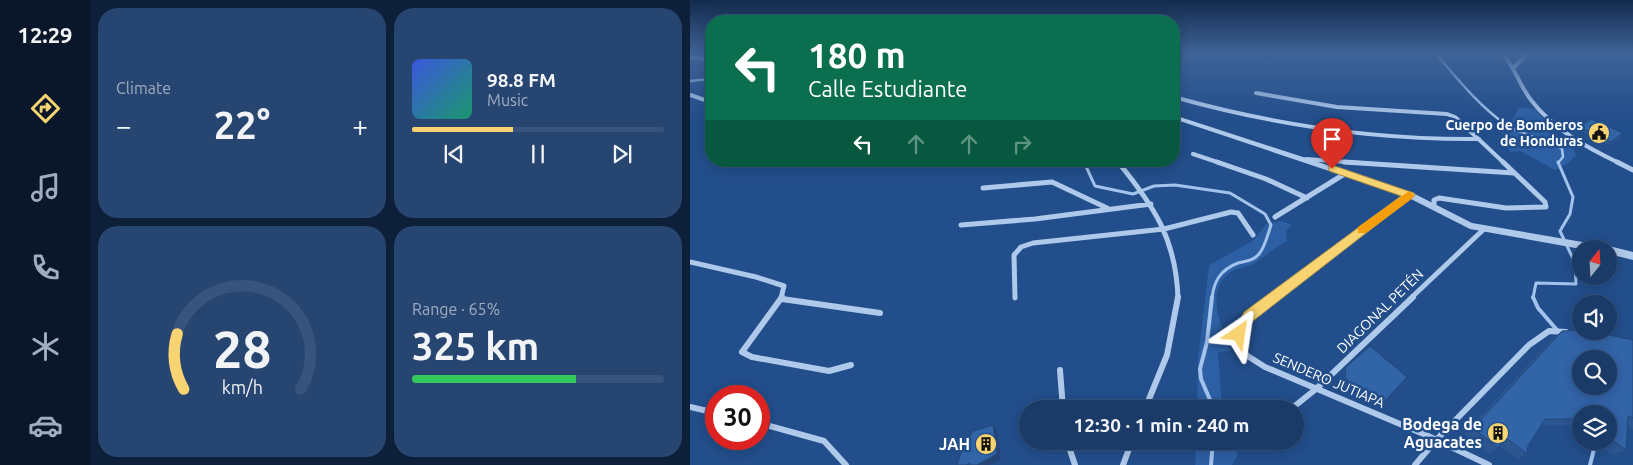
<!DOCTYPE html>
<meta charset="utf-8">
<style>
:root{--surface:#1a3a68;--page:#274571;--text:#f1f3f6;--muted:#9fadc0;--line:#38547c;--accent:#f7d371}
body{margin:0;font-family:Ubuntu,sans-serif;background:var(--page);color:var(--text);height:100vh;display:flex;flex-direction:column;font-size:19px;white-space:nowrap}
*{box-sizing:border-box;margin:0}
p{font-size:16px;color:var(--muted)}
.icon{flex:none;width:28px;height:28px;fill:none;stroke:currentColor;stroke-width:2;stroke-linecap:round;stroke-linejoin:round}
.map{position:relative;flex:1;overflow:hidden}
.drawer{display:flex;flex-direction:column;gap:8px;padding:8px;background:#0e2039;width:600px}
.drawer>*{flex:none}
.top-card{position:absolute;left:15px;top:15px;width:475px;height:152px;border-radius:20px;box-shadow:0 2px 12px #0003,0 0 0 1px var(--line);background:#0b6e4f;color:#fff;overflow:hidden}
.needle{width:32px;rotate:18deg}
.buttons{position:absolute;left:882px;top:240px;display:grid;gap:10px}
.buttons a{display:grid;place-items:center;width:45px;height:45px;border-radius:50%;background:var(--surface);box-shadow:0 2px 12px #0003,0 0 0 1px var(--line);font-size:25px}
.speed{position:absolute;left:15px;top:385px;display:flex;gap:10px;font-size:25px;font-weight:700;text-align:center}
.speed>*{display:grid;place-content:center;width:65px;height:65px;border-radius:50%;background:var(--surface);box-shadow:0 2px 12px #0003,0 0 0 1px var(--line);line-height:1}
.speed .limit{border:8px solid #d22;background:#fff;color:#111}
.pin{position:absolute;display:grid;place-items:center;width:42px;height:42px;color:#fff;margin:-51px -21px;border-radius:50% 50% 50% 0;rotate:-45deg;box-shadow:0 0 5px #0007}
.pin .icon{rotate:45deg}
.me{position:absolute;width:55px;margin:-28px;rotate:32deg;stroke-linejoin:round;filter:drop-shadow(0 0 4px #0008)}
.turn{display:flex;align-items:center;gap:18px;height:105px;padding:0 20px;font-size:22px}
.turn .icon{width:65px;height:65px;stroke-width:2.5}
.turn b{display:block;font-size:35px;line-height:42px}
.lanes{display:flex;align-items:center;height:48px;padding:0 20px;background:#0003;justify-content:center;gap:25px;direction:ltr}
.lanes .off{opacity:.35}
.big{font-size:38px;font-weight:700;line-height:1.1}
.drawer .tile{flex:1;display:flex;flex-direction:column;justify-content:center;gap:8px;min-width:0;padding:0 18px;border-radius:20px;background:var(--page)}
.drawer .dial{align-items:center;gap:0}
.dial svg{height:130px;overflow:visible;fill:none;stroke:var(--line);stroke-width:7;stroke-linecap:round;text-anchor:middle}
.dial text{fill:var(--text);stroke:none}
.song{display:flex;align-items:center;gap:15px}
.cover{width:60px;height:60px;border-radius:8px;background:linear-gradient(135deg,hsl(230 70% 55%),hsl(160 70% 35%))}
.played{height:5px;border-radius:2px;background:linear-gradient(90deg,var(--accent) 40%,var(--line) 40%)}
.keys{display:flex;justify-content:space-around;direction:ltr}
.heat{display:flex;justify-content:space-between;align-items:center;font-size:28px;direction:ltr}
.charge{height:8px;border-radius:4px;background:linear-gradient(90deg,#34c759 65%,var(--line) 0)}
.drawer .tiles{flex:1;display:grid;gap:8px;grid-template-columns:repeat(2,1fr)}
.trip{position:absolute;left:329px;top:400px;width:285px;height:50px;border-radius:25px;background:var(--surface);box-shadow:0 2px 12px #0003,0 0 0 1px var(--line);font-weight:700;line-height:50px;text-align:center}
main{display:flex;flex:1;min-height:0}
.tab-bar{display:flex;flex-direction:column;width:90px;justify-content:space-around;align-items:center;background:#0a172a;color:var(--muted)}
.tab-bar .icon{width:35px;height:35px}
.tab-bar .on{color:var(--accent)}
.tab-bar b{font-size:22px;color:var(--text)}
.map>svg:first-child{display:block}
</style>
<main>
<nav class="tab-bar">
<b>12:29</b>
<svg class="icon on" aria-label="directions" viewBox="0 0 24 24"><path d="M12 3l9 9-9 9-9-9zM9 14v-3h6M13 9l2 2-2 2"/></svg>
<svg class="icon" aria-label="music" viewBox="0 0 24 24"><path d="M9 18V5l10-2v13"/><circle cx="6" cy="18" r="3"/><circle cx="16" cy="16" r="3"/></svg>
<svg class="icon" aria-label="phone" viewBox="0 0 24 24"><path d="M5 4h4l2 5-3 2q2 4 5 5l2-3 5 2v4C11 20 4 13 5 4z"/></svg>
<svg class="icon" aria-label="climate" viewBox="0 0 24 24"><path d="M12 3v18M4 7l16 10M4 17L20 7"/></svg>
<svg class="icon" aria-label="car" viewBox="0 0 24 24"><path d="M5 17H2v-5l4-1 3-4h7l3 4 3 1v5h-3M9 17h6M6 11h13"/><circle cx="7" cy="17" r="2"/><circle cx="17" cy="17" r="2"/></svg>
</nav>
<section class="drawer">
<div class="tiles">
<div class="tile"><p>Climate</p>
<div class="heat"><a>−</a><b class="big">22°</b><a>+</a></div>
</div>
<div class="tile">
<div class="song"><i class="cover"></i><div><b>98.8 FM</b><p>Music</p></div></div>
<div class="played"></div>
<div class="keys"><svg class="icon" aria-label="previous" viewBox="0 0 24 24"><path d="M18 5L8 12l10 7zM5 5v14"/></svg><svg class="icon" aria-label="pause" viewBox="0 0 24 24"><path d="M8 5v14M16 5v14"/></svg><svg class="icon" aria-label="next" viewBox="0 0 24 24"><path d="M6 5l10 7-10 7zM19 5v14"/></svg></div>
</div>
<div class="tile dial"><svg viewBox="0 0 100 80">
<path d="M14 69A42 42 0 1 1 86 69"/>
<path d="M14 69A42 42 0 0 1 10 35" stroke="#f7d371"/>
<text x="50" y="56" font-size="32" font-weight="700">28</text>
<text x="50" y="72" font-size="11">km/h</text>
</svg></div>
<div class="tile"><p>Range · 65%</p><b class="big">325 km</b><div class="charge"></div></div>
</div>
</section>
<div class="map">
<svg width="943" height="465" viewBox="0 0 943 465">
<rect width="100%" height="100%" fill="#224e8b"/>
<path fill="#2c5fa3" d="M829 107 845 109 869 137 881 144 886 155 877 164 865 170 830 151 820 152 808 124 823 119Z
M592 221 602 225 596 230 597 241C585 247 576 256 565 263 557 268 545 267 537 275 515 294 533 330 541 351L528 352 532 409H507L508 359 519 265 564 240 576 224Z
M506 441H541L548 454 542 465H505Z"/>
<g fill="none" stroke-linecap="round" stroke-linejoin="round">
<path stroke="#a3c3ec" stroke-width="2.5" d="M746 54C767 78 788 105 815 124 832 136 854 138 872 149L873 157 868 163
M0 81 21 79
M394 161 395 163"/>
<path stroke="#a3c3ec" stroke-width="3" d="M394 162 405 186 443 194 464 186 485 185 540 193 575 214 581 225C578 234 575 247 569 254 563 261 556 261 548 263 530 270 524 281 522 298
M843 298 846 283 886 284 885 263 870 231 880 214 883 197 868 162"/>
<path stroke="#a3c3ec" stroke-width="4" d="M522 297 517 342 510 369 511 379 524 409
M843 297 848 308 867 330
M521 465 523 441
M900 465 906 441"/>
<path stroke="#afc9eb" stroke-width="4" d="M813 54C825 68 830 86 841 100 864 130 896 147 929 163
M0 57 21 60
M824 67 837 54
M566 93 647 107 757 114 765 117 814 163
M0 95 21 102
M484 97C584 125 685 140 789 139
M503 154 530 163
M616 159 670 163
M427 161 429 163"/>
<path stroke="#afc9eb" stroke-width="5" d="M428 162C464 206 486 239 488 298
M527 162 576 179 617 198
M654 162 824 173
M927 162 943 170
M293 188 362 182 417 208
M744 207V200L749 198 816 208 856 207 855 202 813 162
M585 217 656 173
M271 225 345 219 461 204
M0 262 66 277 94 286 91 298
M325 298 324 255 331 247 343 243 474 229 541 212 548 213 563 235
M583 298 720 195
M721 298 794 229"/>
<path stroke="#afc9eb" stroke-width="6" d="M92 297 52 352 62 357 139 371 161 365
M584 297 559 316 549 334 556 355 575 367 736 435 799 465
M92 299 190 313
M370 370 373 409
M0 407 26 413
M455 409 477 355 488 297
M601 409 626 389 723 297
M69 423 134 441 156 465
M377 441 385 465
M552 447 560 441
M433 465 442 441
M725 465 746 440 839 345 859 331 876 332"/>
<path fill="#afc9eb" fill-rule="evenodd" d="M484 115 723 193 782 223 910 245 914 249H891L780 229 717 197 484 119Z
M919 246 943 252V260L919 254V249H915Z"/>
</g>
<path fill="#2b5690" d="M890 127 931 136 919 145 888 130Z
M872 331 943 340V429L938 427 936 450 923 455 903 441H919V414H891V433L879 425H851L838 446 837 454 827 459 809 446 808 448 798 454 774 434 862 339Z
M656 367 717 377 690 406 660 391 653 381 654 371Z"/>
<path fill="#234676" d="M303 425 307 430 311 459 299 465H287Z"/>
<path fill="#3264a8" stroke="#234676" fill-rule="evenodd" d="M901 119 933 133 921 142 890 127Z
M891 330V331H900L943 340V418L938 416 936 450 919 438V414H891V419H855L838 446 837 454 815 437 808 448 783 428 872 331ZM891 359H919V386H891Z
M680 346 717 377 693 403 663 387 655 377 656 367Z
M303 425 307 454 287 465H280V463L276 465H267L273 447 283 431Z"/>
<linearGradient id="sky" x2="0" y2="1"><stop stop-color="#132b4c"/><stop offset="0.45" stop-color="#3e6398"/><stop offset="1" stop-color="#3e6398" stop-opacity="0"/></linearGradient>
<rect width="943" height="119" fill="url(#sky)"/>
<path fill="#f7d371" stroke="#a18949" d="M642 165 724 193 725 195 563 321 554 339H545L543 334 554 312 711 196 639 171V166Z"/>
<path fill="#f59e0b" d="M719 191 724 195 723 198 676 233H668V227Z"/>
<defs>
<g id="civic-disc" transform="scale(1.125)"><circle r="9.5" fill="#f7d371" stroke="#224e8b"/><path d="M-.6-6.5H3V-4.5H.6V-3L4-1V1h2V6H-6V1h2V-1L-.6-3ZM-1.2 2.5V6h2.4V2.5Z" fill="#111"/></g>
<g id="building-disc" transform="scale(1.125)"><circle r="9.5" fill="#f7d371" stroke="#224e8b"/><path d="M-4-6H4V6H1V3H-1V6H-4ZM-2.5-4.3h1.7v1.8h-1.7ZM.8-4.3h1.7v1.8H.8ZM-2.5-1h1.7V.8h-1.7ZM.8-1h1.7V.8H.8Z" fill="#111"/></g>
</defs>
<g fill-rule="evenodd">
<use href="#civic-disc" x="909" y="133"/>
<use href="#building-disc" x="808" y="433"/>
<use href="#building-disc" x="296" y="444"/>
</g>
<g text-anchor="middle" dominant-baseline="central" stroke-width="5" stroke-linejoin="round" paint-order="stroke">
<g font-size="14" font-weight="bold" fill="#fff" stroke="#224e8b" text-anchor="end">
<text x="893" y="125">Cuerpo de Bomberos<tspan x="893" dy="16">de Honduras</tspan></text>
</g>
<g font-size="14" fill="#fff" stroke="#224e8b">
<text transform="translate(690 311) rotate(-44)">DIAGONAL PETÉN</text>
<text transform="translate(639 380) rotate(23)">SENDERO JUTIAPA</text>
</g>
<g font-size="16" font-weight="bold" fill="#fff" stroke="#224e8b" text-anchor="end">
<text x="792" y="424">Bodega de<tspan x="792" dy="18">Aguacates</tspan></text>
<text x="280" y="444">JAH</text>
</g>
</g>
</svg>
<div class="buttons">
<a><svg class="needle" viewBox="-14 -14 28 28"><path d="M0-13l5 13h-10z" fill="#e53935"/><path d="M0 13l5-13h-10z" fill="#9fadc0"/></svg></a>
<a><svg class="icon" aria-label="sound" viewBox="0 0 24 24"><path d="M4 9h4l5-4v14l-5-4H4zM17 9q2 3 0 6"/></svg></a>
<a><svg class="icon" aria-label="search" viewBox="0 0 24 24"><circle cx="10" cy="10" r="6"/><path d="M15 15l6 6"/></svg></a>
<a><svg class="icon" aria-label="layers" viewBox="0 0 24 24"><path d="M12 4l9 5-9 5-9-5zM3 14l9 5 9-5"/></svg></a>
</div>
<div class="speed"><div class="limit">30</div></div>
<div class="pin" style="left:642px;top:169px;background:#d93025"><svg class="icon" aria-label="arrive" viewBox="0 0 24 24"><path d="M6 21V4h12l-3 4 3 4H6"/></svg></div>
<svg class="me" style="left:549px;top:334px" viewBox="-20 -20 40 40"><path d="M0-17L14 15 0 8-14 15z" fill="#f7d371" stroke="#fff" stroke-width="4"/></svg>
<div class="trip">12:30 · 1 min · 240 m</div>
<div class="top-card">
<div class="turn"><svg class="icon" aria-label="left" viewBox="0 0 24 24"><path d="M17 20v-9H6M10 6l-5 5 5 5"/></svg><div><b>180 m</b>Calle Estudiante</div></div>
<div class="lanes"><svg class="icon" aria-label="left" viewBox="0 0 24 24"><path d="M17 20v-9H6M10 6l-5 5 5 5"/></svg><svg class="icon off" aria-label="ahead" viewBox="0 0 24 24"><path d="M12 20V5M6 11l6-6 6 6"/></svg><svg class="icon off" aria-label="ahead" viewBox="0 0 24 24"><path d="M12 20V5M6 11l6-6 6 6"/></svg><svg class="icon off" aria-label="right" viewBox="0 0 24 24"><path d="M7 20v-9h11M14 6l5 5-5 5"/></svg></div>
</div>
</div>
</main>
